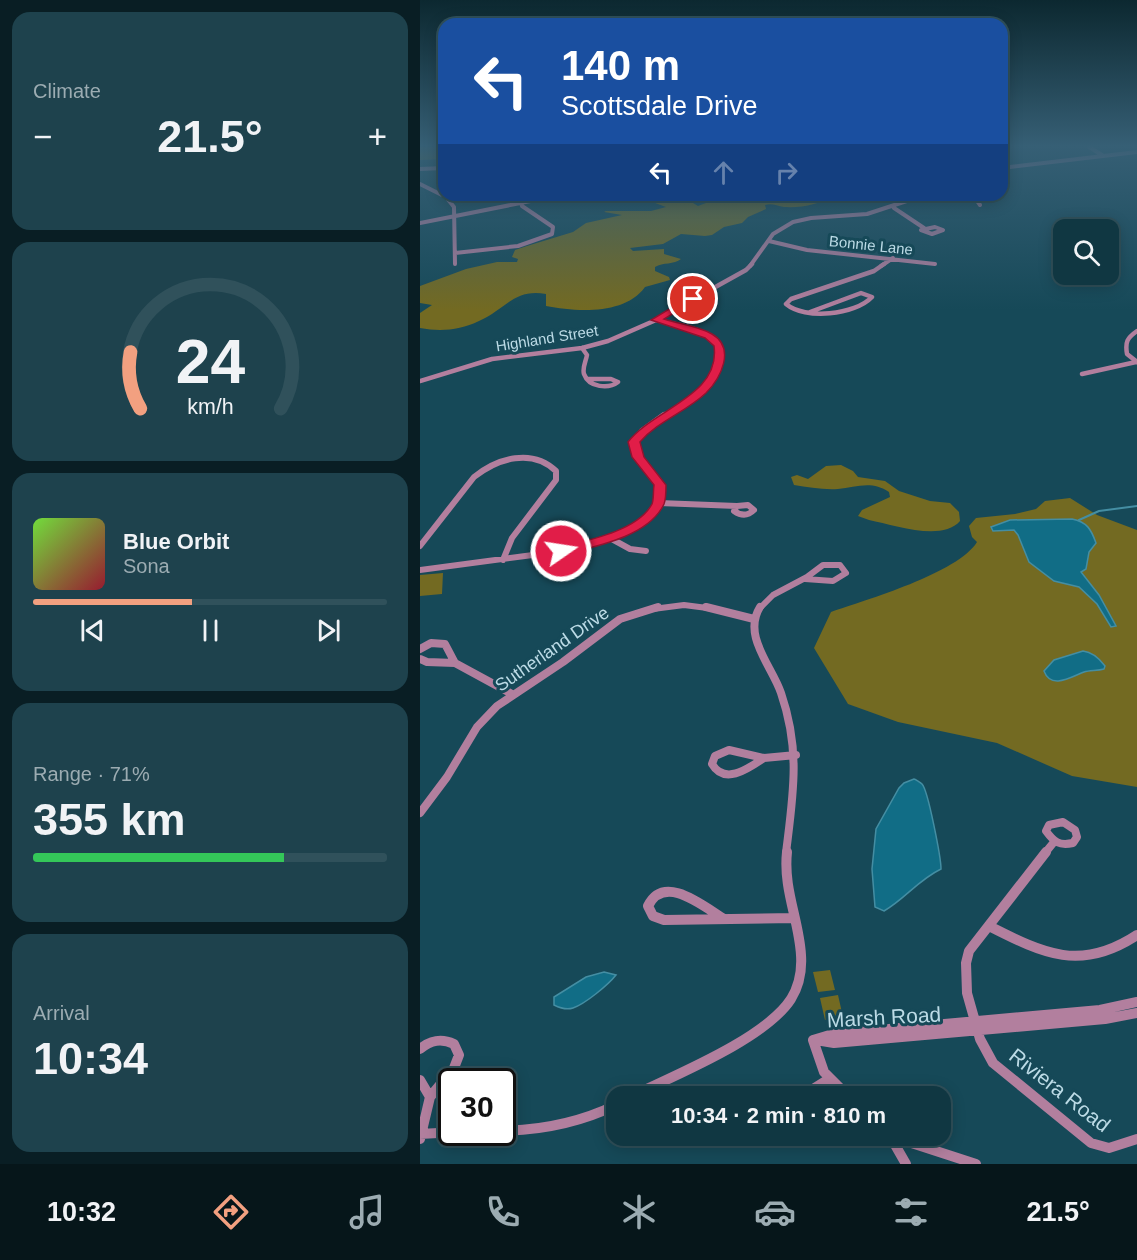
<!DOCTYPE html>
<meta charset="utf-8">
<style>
:root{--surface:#103742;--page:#1e424d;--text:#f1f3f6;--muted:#9cacb2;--line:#30515b;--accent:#f2a080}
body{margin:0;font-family:Arial,sans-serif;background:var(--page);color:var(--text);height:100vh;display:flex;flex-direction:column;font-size:22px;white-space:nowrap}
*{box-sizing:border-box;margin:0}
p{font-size:20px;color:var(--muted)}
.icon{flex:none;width:33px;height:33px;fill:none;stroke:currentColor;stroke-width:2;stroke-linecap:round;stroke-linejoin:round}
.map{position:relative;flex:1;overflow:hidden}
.drawer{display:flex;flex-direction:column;gap:12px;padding:12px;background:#091e24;width:420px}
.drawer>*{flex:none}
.top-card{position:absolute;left:18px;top:18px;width:570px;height:183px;border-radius:18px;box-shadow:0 3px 15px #0003,0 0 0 2px var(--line);background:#1a4fa0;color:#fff;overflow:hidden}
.buttons{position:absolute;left:633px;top:219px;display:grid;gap:12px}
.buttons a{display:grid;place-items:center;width:66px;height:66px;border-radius:12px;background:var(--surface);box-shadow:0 3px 15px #0003,0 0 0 2px var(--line);font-size:30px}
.speed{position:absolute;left:18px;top:1068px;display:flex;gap:12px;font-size:30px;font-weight:700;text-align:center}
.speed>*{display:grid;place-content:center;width:78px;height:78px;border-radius:50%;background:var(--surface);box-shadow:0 3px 15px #0003,0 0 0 2px var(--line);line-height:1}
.speed .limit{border:3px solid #111;border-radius:9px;background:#fff;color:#111}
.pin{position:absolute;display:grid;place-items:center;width:51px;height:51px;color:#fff;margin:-26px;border:3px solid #fff;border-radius:50%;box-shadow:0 2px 6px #0007}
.me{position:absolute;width:66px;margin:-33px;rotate:77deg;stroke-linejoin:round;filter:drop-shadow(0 0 4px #0008)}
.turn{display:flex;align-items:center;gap:21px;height:126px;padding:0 24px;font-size:27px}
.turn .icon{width:78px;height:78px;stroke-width:2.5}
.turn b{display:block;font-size:42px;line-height:51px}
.lanes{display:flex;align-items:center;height:57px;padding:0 24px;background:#0003;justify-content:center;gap:30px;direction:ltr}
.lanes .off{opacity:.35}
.big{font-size:45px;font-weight:600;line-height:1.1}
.drawer .widget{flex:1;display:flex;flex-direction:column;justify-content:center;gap:9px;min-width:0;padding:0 21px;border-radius:18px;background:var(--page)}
.drawer .dial{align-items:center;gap:0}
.dial svg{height:156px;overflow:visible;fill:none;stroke:var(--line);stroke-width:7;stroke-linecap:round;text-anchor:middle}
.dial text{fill:var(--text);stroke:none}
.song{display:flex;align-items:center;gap:18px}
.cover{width:72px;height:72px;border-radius:9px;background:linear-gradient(135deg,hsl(100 70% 55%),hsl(350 70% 35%))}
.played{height:6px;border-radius:3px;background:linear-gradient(90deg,var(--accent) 45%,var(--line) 45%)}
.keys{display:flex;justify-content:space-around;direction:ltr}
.heat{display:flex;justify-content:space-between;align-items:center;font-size:33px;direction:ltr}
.charge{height:9px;border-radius:4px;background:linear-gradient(90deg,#34c759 71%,var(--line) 0)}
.trip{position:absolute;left:186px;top:1086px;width:345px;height:60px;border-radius:18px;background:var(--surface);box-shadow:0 3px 15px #0003,0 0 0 2px var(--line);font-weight:600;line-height:60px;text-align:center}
.dock{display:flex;height:96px;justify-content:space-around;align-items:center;background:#06161a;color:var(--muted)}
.dock .icon{width:42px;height:42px}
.dock .active{color:var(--accent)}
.dock b{font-size:27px;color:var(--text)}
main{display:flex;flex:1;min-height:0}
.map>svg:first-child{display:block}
</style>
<main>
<section class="drawer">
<div class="widget"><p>Climate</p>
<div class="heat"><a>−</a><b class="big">21.5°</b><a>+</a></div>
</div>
<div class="widget dial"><svg viewBox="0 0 100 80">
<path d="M14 69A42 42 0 1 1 86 69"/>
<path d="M14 69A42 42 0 0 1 9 40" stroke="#f2a080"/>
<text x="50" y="56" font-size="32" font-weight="700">24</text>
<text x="50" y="72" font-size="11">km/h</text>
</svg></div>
<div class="widget">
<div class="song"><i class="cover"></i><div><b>Blue Orbit</b><p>Sona</p></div></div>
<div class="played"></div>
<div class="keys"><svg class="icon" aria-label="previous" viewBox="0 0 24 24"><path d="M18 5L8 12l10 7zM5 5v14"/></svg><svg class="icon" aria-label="pause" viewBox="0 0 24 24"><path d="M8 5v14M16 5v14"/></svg><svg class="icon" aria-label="next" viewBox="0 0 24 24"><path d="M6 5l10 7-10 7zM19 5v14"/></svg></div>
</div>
<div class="widget"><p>Range · 71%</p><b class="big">355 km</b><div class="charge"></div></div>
<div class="widget"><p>Arrival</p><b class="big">10:34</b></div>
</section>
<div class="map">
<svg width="717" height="1164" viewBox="0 0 717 1164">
<rect width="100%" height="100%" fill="#164958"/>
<path fill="#736a22" d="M0 147H24V159L0 160Z
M225 195H278L273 203 278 206 286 203 291 195H416C400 204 383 208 364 207 357 206 352 203 345 205L346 209 328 217 322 223 304 227 292 235 285 236 261 234 243 244 210 248 213 251 244 249V254L261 259C254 265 243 262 235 267V271L249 277 250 280 225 287C205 315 157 312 126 306V294C94 288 85 310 59 321 40 330 21 332 0 328V313L12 305 0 303V286L46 269 77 262H97L98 259 92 257 95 250 107 246 153 232 166 223 202 215 184 212 186 211H231L246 207 227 200Z
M421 465 433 471 438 477 465 481 479 491 510 501 530 503 539 512 540 521C522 542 474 525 449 520L438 516 442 510 470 497 469 492C452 480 436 487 418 489 403 490 388 487 374 485L371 477 377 475 388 479 406 466Z
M650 498 677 515 717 530V787L652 776 577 743 478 722 428 704 394 648 411 612C446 600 538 573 557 542L552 537 549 526 556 518 595 514 616 509 625 501Z
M23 573 22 594 0 596V575Z
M410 970 415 990 398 992 393 972Z
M418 995 423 1017 405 1020 400 998Z"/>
<path fill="#116d86" stroke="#448ea3" stroke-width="1.5" d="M652 519C667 522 671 529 676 543L669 552 666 569 661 572 679 595 696 626 691 627 677 604 659 587 634 581 609 562 598 535 594 530 573 531 571 527 590 520Z
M663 651C672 652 679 658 685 666L684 669C677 671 670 670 664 672 651 677 631 690 624 671L634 660Z
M494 779C495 779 501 783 502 784 508 790 521 858 521 869 498 880 485 899 464 911L455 907 452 869 456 829 479 788 484 783Z
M184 972 196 975C188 985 165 1004 153 1008 147 1010 140 1008 134 1005V997L166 977Z"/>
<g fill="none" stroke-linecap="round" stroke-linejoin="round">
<path stroke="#448ea3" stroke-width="2" d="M659 520 679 511 717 506"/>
<path stroke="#b27f9e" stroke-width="4" d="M669 147 682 155
M582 168 717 152
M0 169 24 168
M0 184 26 197 34 207 35 264
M553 195 560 205
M474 208 504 228
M0 223 131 197 177 195
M515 227 523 230 512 234 501 230Z
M349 241 387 250 515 264
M35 253 98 246 132 234 133 227 102 206 99 195
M330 266 353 234 373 222 391 218 447 214 505 195
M461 266 473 258"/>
<path stroke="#b27f9e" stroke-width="4.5" d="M390 312 441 293 452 297C435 315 385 320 366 304L371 299 454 271 464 264
M236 320C253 324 275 326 290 337 326 365 261 405 241 417
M717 331C707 338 705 342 707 354L717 362
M162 348 167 355C166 361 162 368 164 374 169 388 189 389 198 382L191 379H168
M662 374 716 362
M0 381 72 359 162 348 188 341 236 320 326 270 332 264"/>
<path stroke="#b27f9e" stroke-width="6" d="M239 503 317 506
M328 505 334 510C328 516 321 516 314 511L317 506Z
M190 538 210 549 226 551
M0 546 54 477C78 458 112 448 136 471V480L92 538 83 560
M0 570 128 553 180 542 204 532 223 520 236 505 240 485 218 457 214 442 222 431 244 415
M233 609 264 605 295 609
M339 609 353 595 387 577 403 565H420L426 573 413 581 385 579"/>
<path stroke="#b27f9e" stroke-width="8" d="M286 607 334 619
M340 607C322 636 352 666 361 693 381 751 373 795 366 853
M0 649 11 643 25 644 35 663
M0 659 7 662 35 663 92 694
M309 750 344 758C329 768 305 786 292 764L295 756Z
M344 758 376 755
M0 813 27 777 57 727 77 706 143 662 200 619 238 607
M643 822 655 830 657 837 653 843C639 846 634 842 626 831L629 825Z
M625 853 634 842"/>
<path stroke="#b27f9e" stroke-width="10" d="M626 852 549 951 546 963 547 993 560 1039 573 1063 671 1143 689 1148 717 1139
M304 919C283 906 244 873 228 906L233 916 244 920 375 918
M569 926C624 954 661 972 717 935
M393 1040 413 1034 680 1010 717 1002
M393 1040 404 1072 428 1096
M396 1040 414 1043 685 1019 717 1013
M0 1049C11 1040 21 1038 34 1044L39 1055 34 1068 10 1097 0 1139
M0 1080 10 1097
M212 1096C255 1075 345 1039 371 999 379 986 382 970 381 955 379 920 363 889 367 852
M382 1096 409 1079
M82 1131C123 1130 159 1123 196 1105
M0 1134 36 1132
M470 1136 556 1164
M470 1136 486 1164"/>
</g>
<linearGradient id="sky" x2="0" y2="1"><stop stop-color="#0c2830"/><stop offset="0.47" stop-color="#365f75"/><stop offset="1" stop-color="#365f75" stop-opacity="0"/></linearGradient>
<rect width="717" height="310" fill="url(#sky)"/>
<path fill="#e11d48" stroke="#92132f" stroke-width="1.5" d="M269 297 277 299 244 319C259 324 278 326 292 334 316 348 301 378 286 393 266 412 238 421 220 442L224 457 246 485C246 491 246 499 244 504 229 537 173 547 141 555L136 554 135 551 136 548C164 541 217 532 232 504 234 499 233 491 234 485L212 457 208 442C233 409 301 396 294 346L285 338 231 320Z"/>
<g text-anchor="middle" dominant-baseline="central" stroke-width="6" stroke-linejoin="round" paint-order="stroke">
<g font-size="15" fill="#bcdbe6" stroke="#164958">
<text transform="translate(451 245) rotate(6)">Bonnie Lane</text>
<text transform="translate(127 338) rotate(-9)">Highland Street</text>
</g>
<g font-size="18" fill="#bcdbe6" stroke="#164958">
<text transform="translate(132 649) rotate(-35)">Sutherland Drive</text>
</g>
<g font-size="21" fill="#bcdbe6" stroke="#164958">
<text transform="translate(464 1017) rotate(-3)">Marsh Road</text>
<text transform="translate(640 1090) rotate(38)">Riviera Road</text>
</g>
</g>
</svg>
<div class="buttons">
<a><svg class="icon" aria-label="search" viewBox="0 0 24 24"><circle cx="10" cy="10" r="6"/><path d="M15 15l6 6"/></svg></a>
</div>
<div class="speed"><div class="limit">30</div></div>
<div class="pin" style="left:273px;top:299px;background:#d93025"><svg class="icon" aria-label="arrive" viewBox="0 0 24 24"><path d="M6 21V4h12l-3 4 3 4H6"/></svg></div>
<svg class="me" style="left:141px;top:551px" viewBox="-20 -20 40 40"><circle r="17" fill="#e11d48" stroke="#fff" stroke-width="3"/><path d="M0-11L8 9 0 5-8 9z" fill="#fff"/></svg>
<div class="trip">10:34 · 2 min · 810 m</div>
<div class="top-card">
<div class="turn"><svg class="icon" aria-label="left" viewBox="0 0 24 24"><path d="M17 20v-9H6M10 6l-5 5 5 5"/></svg><div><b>140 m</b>Scottsdale Drive</div></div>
<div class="lanes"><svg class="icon" aria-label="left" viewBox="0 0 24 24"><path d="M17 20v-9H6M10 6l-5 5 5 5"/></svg><svg class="icon off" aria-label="ahead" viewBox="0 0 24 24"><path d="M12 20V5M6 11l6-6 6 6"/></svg><svg class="icon off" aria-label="right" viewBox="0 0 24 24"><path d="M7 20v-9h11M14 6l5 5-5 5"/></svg></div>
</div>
</div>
</main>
<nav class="dock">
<b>10:32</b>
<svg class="icon active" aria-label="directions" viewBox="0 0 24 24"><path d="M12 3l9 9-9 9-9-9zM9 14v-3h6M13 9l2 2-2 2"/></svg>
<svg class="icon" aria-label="music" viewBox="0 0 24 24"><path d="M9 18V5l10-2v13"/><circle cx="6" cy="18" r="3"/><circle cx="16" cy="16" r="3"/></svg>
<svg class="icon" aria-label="phone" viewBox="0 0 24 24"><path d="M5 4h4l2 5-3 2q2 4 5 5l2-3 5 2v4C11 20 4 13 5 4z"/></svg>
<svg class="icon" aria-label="climate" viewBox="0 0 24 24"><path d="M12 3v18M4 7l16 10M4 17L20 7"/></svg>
<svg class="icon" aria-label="car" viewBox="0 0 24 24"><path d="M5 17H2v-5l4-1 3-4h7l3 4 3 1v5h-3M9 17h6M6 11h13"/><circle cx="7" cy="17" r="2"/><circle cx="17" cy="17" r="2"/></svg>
<svg class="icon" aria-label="filters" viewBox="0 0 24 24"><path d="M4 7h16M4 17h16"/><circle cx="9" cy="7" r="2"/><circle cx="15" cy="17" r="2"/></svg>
<b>21.5°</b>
</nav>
